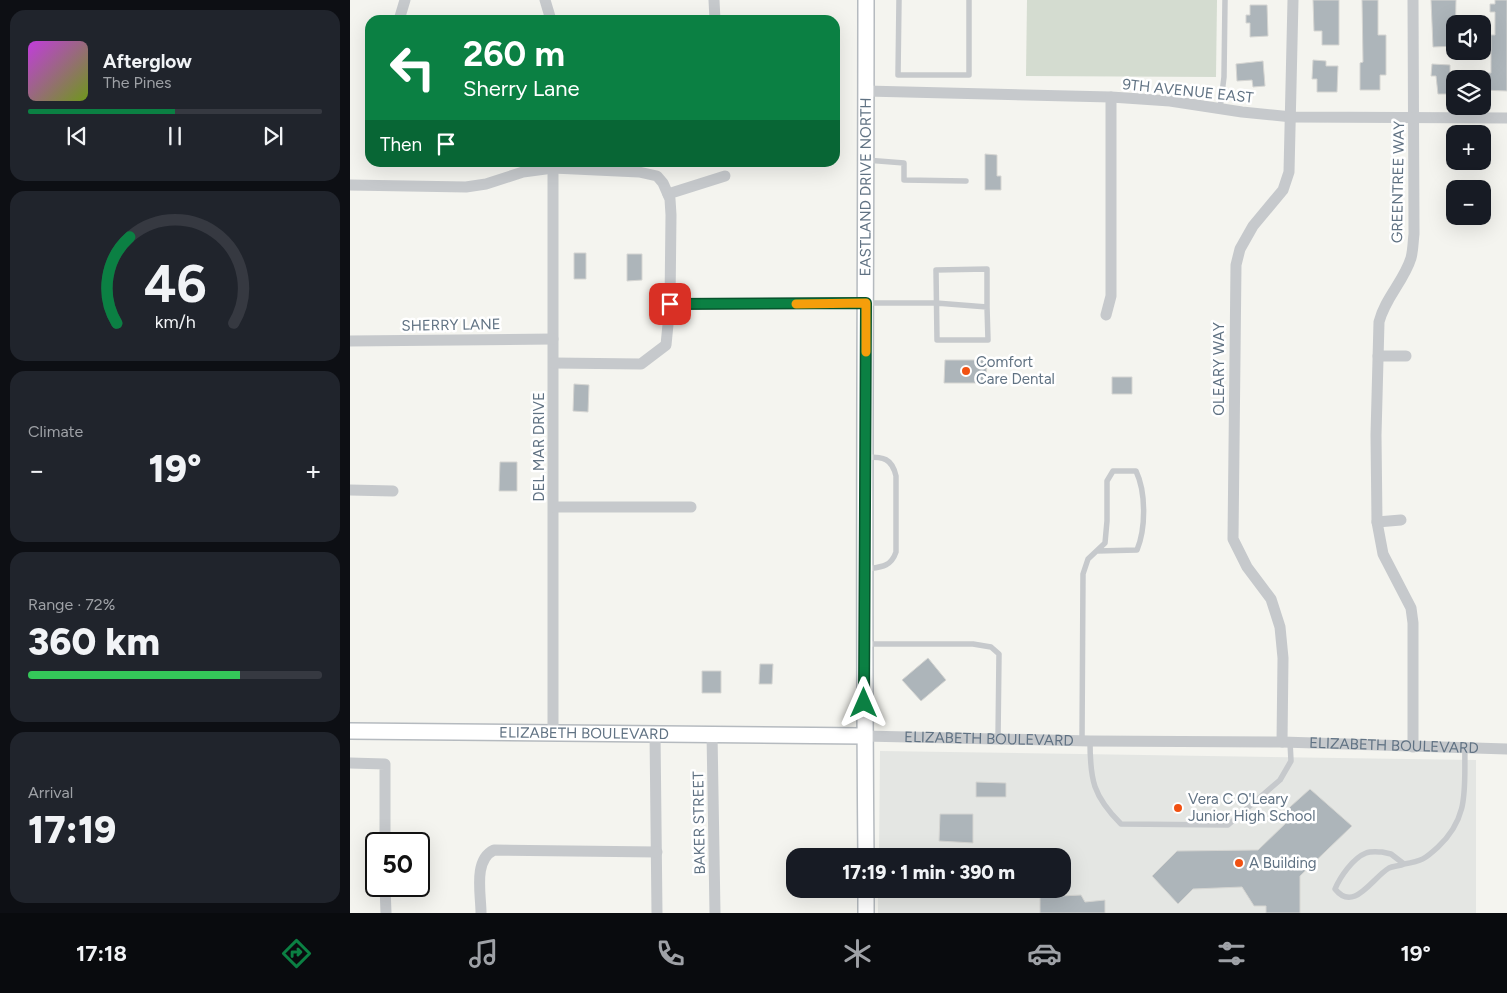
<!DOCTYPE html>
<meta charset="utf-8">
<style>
:root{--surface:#171b24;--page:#20242c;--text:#f1f3f6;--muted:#9ea1a6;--line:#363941;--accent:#0b8043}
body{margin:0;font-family:Figtree,sans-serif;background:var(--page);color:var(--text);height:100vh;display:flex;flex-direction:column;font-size:19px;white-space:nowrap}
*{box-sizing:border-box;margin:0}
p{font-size:16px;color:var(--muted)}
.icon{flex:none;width:28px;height:28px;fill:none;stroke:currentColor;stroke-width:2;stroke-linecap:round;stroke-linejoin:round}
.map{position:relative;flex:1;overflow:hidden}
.drawer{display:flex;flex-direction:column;gap:10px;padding:10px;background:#0d0f14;width:350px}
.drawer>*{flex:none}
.hud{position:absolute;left:15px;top:15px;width:475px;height:152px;border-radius:15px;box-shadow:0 5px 20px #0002;background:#0b8043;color:#fff;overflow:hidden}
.buttons{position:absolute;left:1096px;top:15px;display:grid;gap:10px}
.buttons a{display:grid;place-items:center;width:45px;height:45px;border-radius:10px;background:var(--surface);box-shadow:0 5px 20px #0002;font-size:25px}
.speed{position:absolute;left:15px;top:832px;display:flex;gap:10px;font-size:25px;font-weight:700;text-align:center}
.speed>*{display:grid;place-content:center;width:65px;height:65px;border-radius:50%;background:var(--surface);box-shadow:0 5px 20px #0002;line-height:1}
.speed .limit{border:2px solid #111;border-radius:8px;background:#fff;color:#111}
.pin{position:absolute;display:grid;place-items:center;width:42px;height:42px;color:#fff;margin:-21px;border-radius:10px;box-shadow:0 2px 8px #0006}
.me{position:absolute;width:55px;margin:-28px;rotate:0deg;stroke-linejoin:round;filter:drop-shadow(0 0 4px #0008)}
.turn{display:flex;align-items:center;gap:18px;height:105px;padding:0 15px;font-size:22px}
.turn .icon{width:65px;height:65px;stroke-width:2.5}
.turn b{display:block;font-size:35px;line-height:42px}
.then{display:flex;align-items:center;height:48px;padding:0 15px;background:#0003;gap:10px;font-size:19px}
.big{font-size:38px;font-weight:800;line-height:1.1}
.drawer .tile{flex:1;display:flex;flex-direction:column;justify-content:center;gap:8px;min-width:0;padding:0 18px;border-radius:15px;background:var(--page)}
.drawer .dial{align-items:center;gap:0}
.dial svg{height:130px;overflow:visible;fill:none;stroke:var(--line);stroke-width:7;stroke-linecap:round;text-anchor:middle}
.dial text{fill:var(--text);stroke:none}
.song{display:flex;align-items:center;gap:15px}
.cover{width:60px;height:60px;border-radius:8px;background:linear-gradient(135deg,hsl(290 70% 55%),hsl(80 70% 35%))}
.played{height:5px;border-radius:2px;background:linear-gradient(90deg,var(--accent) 50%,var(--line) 50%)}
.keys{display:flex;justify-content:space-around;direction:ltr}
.heat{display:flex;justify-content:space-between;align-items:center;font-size:28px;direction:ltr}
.charge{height:8px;border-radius:4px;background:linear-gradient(90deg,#34c759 72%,var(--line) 0)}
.trip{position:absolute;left:436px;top:848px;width:285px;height:50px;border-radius:15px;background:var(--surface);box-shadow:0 5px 20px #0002;font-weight:800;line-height:50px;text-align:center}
.menu{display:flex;height:80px;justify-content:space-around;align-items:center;background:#090b0e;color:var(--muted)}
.menu .icon{width:35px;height:35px}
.menu .active{color:var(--accent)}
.menu b{font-size:22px;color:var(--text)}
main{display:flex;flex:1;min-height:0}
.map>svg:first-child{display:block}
</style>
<main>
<section class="drawer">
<div class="tile">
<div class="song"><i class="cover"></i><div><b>Afterglow</b><p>The Pines</p></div></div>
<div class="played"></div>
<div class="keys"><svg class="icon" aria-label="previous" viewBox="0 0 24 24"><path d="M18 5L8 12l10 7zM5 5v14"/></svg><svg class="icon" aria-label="pause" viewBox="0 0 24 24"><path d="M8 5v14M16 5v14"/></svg><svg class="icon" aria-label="next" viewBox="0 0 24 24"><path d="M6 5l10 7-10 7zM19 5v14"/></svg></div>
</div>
<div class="tile dial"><svg viewBox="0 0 100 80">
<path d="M14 69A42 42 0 1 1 86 69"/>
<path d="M14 69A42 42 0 0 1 22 16" stroke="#0b8043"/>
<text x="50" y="56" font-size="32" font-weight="700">46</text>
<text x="50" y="72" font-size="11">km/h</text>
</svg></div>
<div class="tile"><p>Climate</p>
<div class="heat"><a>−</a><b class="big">19°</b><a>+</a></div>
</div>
<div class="tile"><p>Range · 72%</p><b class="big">360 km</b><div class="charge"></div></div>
<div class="tile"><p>Arrival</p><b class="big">17:19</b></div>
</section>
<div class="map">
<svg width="1157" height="913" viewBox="0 0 1157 913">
<rect width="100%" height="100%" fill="#f4f4ef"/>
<path fill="#e4e6e3" d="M530 751 1126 760V913H528V889H712V856H529Z"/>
<path fill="#d4dcd0" d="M677 0H867L866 77 676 76Z"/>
<path fill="#adb5ba" stroke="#d5d5d2" d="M963 0H989V45H972V31H964Z
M1012 0H1028V35H1036V75H1030V90H1010V63L1013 62Z
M1081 0H1106L1105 46 1083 47Z
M1145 0H1157V91L1132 90V73H1141V35H1145V12H1140V4H1145Z
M900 5H917L918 36 900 37V23H896V15H900Z
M963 60 976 61V66H988L987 92H967V79H962Z
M913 61 915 86 903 87 902 80 887 81 886 64Z
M1082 64 1100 65V94H1088L1086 76H1081Z
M635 154 647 155V176H651V190H635Z
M224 253H236V279H224Z
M277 254H292V280L277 281Z
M595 360H637L636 383H594Z
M762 377H782V394H762Z
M224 384 239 385 238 412 223 411Z
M150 462H167V491H149Z
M578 658 596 680 571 701 552 680Z
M410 664H423L422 684H409Z
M352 671H371V693H352Z
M626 782 656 783V797H626Z
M960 789 1002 826 950 876V913H916V906H904L892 887 843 889 828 904 802 876 827 851 908 850 937 822 931 815Z
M590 814H623V843L589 841Z
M731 895 735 902 755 900V913H690V897Z"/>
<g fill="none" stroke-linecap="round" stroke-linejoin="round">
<g stroke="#b5babf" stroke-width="18">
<g id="secondary">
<path id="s2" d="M0 731 514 736"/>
<path id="s3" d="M516 856C513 571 516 285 516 0"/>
<path d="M516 889V913"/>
</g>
</g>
<path stroke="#c6c9cc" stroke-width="5.5" d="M549 0 548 75H619V0
M870 109 874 77 875 0
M516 160 554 163V180L616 181
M517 303H586L637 307 638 340H587L586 270 637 269V307
M517 457C533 457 542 458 546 476V552C541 567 531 567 517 569
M516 644H623L641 647 649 654 648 739
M732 741 733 574 738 559 755 543 757 521V481L763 471H786C796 492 796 528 787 550L747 551
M740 741C740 780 743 796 771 824L878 825 930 780 941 761 940 742
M1032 852 1041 854 1054 864C1050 866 1043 866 1039 868 1022 878 1004 913 985 889 990 877 1003 858 1016 853 1021 851 1028 852 1032 852Z
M1054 864C1072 861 1075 859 1088 847 1120 817 1114 788 1115 748"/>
<g stroke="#c6c9cc" stroke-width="11">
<path d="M195 0 201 20"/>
<path d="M364 0 365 20"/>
<path d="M1063 0 1064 234C1063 242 1063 251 1061 258 1054 281 1035 298 1029 322L1026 435 1027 522 1033 554 1061 608 1063 623V747"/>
<path d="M49 20 55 0"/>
<path d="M516 91 761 97 820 101 892 112 942 117 1157 118"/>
<path d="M203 162V732"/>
<path d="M0 185 116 187 136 184 173 172 203 168 289 172 307 176 313 183 320 199 321 215 320 304 316 345 291 364 204 363"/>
<path d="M318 194 375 176"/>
<path d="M320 304 517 303"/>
<path d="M756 315 761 296V97"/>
<path d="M0 341 203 339"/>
<path d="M1028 356H1056"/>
<path d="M0 490 43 491"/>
<path d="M204 507H341"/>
<path d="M1027 522 1051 520"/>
<path d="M305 733 307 913"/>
<path d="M362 733 365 913"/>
<path id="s1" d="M514 736 740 741 932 742 1157 749"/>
<path d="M932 742 933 658 930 627 921 599 897 567 883 539 886 265 890 249 903 226 933 190 939 172 943 0"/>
<path d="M0 763 35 764V844"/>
<path d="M35 886 36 913"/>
<path d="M131 913C131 894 123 860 144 850L307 852"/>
</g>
<use href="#secondary" stroke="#fff" stroke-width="15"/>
</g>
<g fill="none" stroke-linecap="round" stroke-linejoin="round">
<g stroke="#07532c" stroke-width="12">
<path id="route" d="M320 304 516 303 514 703"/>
</g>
<use href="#route" stroke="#0b8043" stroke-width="9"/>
<path stroke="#f59e0b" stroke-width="9" d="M446 304 516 303V352"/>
</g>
<g fill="#f15112" stroke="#fff" stroke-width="2">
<circle cx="616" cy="371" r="5"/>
<circle cx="828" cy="808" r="5"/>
<circle cx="889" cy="863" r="5"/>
</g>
<g text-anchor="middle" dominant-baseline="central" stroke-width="5" stroke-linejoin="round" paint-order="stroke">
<g font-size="15" fill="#607283" stroke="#fff">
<text transform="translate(838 91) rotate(6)">9TH AVENUE EAST</text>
<text transform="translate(1048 182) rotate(-89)">GREENTREE WAY</text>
<text stroke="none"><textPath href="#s3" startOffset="669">EASTLAND DRIVE NORTH</textPath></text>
<text transform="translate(101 325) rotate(-1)">SHERRY LANE</text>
<text transform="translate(869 369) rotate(-90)">OLEARY WAY</text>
<text transform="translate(189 447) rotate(-90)">DEL MAR DRIVE</text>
<text stroke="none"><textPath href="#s2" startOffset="234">ELIZABETH BOULEVARD</textPath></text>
<text stroke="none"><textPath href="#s1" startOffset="125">ELIZABETH BOULEVARD</textPath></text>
<text stroke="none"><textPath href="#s1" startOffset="530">ELIZABETH BOULEVARD</textPath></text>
<text transform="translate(349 823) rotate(-91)">BAKER STREET</text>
</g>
<g font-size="15" fill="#607283" stroke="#fff" text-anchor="start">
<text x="626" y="362">Comfort<tspan x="626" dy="17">Care Dental</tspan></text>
<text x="838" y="799">Vera C O'Leary<tspan x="838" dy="17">Junior High School</tspan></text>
<text x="899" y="863">A Building</text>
</g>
</g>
</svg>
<div class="buttons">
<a><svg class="icon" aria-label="sound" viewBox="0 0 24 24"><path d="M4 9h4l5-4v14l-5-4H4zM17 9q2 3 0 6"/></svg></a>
<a><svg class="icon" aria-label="layers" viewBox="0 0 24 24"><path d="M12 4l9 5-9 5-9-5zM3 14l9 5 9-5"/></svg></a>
<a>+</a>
<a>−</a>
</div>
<div class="speed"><div class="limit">50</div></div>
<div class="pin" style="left:320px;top:304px;background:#d93025"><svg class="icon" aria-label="arrive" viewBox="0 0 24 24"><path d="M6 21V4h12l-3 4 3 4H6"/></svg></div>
<svg class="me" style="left:514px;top:703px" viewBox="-20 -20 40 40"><path d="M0-17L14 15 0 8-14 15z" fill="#0b8043" stroke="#fff" stroke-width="4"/></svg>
<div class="trip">17:19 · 1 min · 390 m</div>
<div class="hud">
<div class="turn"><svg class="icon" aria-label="left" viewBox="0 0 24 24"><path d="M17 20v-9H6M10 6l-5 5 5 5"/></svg><div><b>260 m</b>Sherry Lane</div></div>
<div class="then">Then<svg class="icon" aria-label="arrive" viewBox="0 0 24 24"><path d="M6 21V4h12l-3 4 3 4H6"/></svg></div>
</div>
</div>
</main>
<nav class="menu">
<b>17:18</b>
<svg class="icon active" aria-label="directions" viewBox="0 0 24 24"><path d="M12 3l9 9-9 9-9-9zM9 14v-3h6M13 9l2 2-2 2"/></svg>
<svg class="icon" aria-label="music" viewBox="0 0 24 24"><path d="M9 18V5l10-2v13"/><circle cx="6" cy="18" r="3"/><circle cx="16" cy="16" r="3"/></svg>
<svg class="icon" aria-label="phone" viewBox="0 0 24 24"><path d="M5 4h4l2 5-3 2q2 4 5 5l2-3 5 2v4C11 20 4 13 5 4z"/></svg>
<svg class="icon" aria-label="climate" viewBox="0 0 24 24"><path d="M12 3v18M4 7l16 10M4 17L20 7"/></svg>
<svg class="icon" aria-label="car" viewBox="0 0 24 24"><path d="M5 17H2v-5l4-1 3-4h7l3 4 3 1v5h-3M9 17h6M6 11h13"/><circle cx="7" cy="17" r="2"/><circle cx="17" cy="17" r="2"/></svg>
<svg class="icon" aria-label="filters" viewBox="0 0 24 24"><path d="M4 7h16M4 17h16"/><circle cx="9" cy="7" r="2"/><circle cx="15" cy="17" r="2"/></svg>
<b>19°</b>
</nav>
